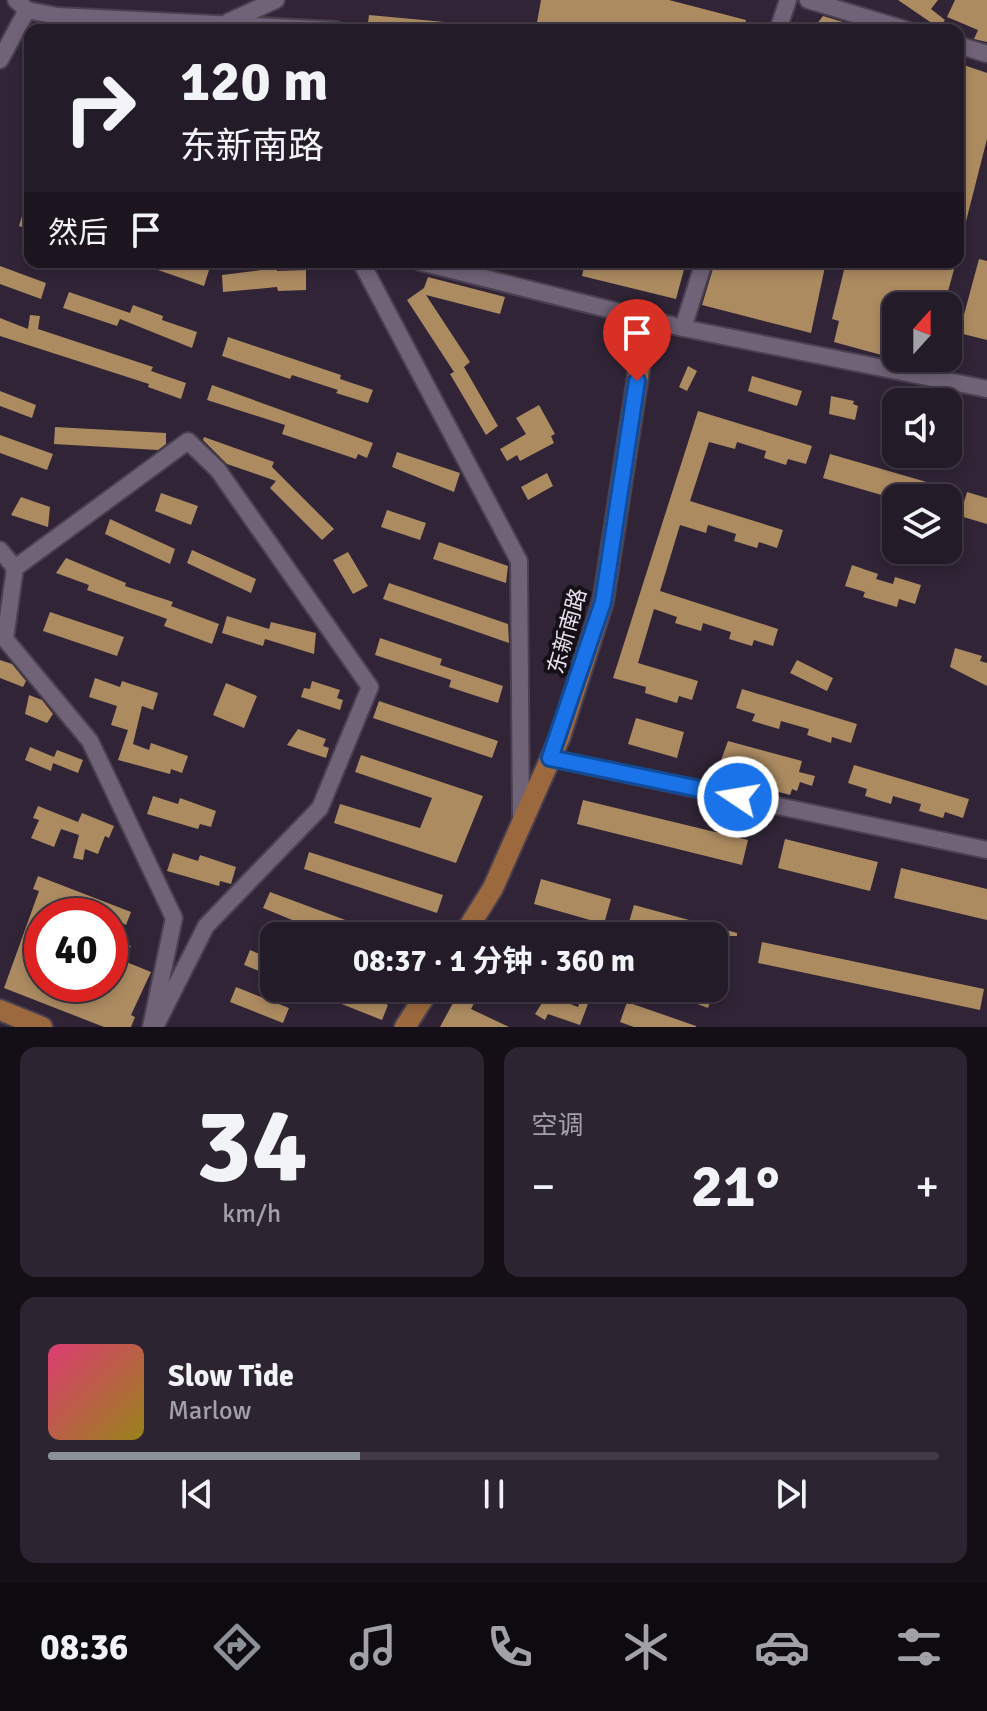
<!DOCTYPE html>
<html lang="zh">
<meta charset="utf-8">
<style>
:root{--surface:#241b28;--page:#2c2430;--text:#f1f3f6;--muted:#a3a1a8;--line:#413945;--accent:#8c9099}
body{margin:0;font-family:Signika,"Noto Sans SC",sans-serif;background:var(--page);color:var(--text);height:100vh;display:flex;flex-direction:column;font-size:30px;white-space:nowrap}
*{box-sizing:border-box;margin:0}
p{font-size:26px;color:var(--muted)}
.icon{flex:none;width:44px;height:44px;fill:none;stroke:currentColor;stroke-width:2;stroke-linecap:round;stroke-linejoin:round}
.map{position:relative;height:1027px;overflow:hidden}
.sheet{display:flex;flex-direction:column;gap:20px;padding:20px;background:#140f16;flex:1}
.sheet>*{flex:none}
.banner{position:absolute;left:24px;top:24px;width:940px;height:244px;border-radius:16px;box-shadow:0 4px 12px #0003,0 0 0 2px var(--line);background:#241b28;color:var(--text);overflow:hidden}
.needle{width:52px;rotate:21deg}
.buttons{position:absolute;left:882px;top:292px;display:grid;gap:16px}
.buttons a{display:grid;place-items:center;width:80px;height:80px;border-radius:16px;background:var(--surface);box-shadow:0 4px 12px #0003,0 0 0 2px var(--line);font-size:40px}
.speed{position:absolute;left:24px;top:898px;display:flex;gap:16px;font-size:40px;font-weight:700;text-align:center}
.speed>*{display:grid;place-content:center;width:104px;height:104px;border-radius:50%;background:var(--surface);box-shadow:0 4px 12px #0003,0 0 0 2px var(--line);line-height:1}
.speed .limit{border:12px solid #d22;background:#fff;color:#111}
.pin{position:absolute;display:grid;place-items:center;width:68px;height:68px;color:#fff;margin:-82px -34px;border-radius:50% 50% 50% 0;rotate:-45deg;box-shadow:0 0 8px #0007}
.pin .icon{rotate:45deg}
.me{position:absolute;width:88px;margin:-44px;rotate:282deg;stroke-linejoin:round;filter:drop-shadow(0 0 6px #0008)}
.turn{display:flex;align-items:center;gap:28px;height:168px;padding:0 24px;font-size:36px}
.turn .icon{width:104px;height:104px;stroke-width:2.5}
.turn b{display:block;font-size:56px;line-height:68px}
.then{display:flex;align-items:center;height:76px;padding:0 24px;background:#0003;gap:16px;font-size:30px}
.big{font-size:60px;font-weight:700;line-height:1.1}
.sheet .card{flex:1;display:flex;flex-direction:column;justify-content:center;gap:12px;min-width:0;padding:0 28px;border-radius:16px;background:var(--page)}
.sheet .dial{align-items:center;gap:0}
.dial b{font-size:104px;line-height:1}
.song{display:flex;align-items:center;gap:24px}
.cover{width:96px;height:96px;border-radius:12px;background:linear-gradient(135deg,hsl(340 70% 55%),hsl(50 70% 35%))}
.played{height:8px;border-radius:4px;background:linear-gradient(90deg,var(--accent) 35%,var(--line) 35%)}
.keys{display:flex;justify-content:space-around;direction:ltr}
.heat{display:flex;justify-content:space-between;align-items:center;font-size:44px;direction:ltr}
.sheet .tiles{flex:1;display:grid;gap:20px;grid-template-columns:1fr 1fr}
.card:last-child{grid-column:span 2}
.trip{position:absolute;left:260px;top:922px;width:468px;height:80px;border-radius:16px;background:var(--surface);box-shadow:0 4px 12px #0003,0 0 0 2px var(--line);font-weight:700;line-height:80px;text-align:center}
.tabs{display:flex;height:128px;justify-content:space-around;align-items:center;background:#0e0b10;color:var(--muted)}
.tabs .icon{width:56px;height:56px}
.tabs .active{color:var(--accent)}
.tabs b{font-size:36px;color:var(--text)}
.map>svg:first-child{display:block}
</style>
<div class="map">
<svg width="987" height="1027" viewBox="0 0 987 1027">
<rect width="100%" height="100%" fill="#302436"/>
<path fill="#ac8b61" d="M541 0H669L746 20 744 30H603L586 23 584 30H551L536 28Z
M898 0H938L931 9 945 20 939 28Z
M955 0H987V42L974 39 978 30 947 17Z
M369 15 466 24V30H367Z
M823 16 869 30H812Z
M958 63 987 73V139L961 241H958V97L962 85 958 84Z
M28 196H30V230L19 226Z
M979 259 987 261V340L959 333Z
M135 262H195L210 267 204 286Z
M585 262H686L676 299 582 276Z
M715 262H826L811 333 702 305Z
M846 262H956L944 306H896V359L834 342 839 321 832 319Z
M0 266 46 283 41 299 0 284Z
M277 268V271L306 270V290L278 291 277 287 223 292 222 275Z
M428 277 505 297 500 314 426 295 470 362 464 367 498 426 486 435 450 374 454 372 407 300 424 288Z
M69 292 130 313 133 305 163 316 162 320 197 332 192 348 120 319 117 326 63 308Z
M30 315 40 316 38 329 153 367 151 371 186 383 181 399 148 387 149 384 0 336V318L28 329Z
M228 337 341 375 340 379 373 390 368 403 336 393 338 390 292 375 290 379 222 356Z
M688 366 697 371 687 391 679 387Z
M752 376 802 391 797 406 748 391Z
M212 385 373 443 367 458 358 454 356 459 282 434 285 425 207 400Z
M0 391 36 405 32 418 0 406Z
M831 396 854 401 853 404 858 406 855 420 829 414Z
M539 405 555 434 551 436 554 443 520 461 517 455 507 461 500 449 526 434 516 418Z
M698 411 812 446 806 464 788 459 786 465 764 458 766 451 737 442 735 449 709 442 690 501 783 530 777 548 759 542 757 548 734 541 736 534 708 525 706 533 680 525 660 591 778 629 773 646 754 640 752 646 729 639 731 632 703 623 701 631 675 623 677 617 654 609 638 663 698 681 692 700 679 696 677 703 645 693 646 687 613 678Z
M55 427 166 433V444L158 450 54 444Z
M0 435 53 454 47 470 0 453Z
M204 437 274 462 272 467 334 529 322 540 270 488 276 481 227 464 203 440Z
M397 452 460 473 454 492 392 467Z
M830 454 937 485 933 498H892L823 478Z
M547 473 553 486 528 500 521 487Z
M967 492 987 498V524L960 516Z
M161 493 198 506 191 525 155 511Z
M21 497 50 507 48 527 11 515Z
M387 510 426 523 420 540 381 527Z
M110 519 175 549 170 564 105 534Z
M439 542 508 566 506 583 433 559Z
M192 550 256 579 251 593 187 563Z
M348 552 368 586 353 594 333 560Z
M66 558 126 583 125 586 173 602 171 606 219 624 212 644 164 626 167 619 87 590 89 585 56 573Z
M852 565 878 574 876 579 893 584 895 577 921 585 915 604 899 599 897 607 863 597 865 592 845 586Z
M389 583 508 624 509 643 383 599Z
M50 612 124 637 117 656 43 631Z
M227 616 269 629 271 622 316 633 314 654 265 639 263 646 222 633Z
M380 638 442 659 440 665 503 686 498 703 449 687 451 680 375 655Z
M955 648 982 656 980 661 987 663V686L950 667Z
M0 660 12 664 26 681 23 687 0 678Z
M797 660 833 678 827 691 790 673Z
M95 678 120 687 122 681 158 693 153 710 142 706 133 744 149 750 151 743 188 756 182 773 171 769 170 774 118 760 128 730 111 725 117 706 89 697Z
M312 681 340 690 337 698 343 700 340 710 301 697 304 688 310 689Z
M226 683 257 696 244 728 213 715Z
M742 689 857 724 851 743 832 737 831 743 807 735 809 729 781 721 779 729 752 721 755 714 736 708Z
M29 695 42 700 53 714 47 723 25 714Z
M379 701 498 741 492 758 373 718Z
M636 718 684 732 677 758 628 744Z
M298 729 326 739 323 746 329 748 326 758 287 745Z
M728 741 802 761 799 772 815 776 812 786 800 782 797 791 792 789 790 795 723 777 724 773 717 771Z
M30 747 54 757 57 750 83 760 78 773 53 763 51 771 25 760Z
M361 755 483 796 456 863 334 823 340 804 420 828 432 798 355 772Z
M854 765 969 799 963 818 945 812 943 818 919 811 921 804 893 796 891 804 865 796 867 789 848 783Z
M153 796 178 804 180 798 216 811 211 827 200 824 198 829 147 814Z
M583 800 748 840 742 865 577 824Z
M38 806 78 822 82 813 114 826 109 838 105 836 98 854 85 849 83 860 73 858 79 835 61 829 54 847 31 838 39 820 33 818Z
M785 839 878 862 870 891 778 868Z
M309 852 443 895 437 913 304 869Z
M173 853 198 861 200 855 236 867 231 884 220 881 219 886 167 871Z
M901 868 987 889V920L894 898Z
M38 876 131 912 126 925 110 916 61 900 54 916H42V984H110V936L131 946 124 961 151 972 131 1015 135 1017 131 1027H104L4 988 39 891 33 889Z
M541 879 611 899 604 924 534 904Z
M270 892 383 934 382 936H331L263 908Z
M634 905 737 933V936H729L724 956 714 953V936H651L627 929Z
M762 942 984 989 980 1010 758 963Z
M250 950 274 960V977L244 965Z
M236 987 289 1008 283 1023 230 1002Z
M333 988H345L388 1005 382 1020 329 999Z
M461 988H482L471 1009 509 1027H440Z
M510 988H555L562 992 557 999 578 1007 585 988H594L580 1025 548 1014 545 1020 535 1014 542 1003Z
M655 988H682L711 999 708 1008Z
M627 1002 696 1026V1027H634L620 1022Z"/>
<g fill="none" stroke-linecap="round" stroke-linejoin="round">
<g stroke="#4a404f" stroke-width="20">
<path id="minor" d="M16 0 27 10 57 16 336 30
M808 0 907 30
M228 22 276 0
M778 30 788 0
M958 45 987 54
M0 60 27 10
M361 262 519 561 521 821
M420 262 683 328
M704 262 683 328 987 389
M0 550 15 568
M550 758 987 850
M151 1027 174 918 90 741 5 639 15 568 188 441 218 470 370 687 320 808 206 926 155 1027"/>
</g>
<g stroke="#4a404f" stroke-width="24">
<path id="major" d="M463 936 493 888 560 737 603 602 647 318
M0 1010 42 1027
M405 1027 430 988"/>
</g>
<use href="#minor" stroke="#706277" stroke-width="16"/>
<use href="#major" stroke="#9c693f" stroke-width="20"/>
</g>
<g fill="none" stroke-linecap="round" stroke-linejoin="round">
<g stroke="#114b97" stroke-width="20">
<path id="route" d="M637 381 603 602 550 758 738 797"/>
</g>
<use href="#route" stroke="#1a73e8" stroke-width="14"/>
</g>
<g text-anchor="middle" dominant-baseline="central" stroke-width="8" stroke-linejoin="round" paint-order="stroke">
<g font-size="22" fill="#e8e0ec" stroke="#151018">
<text transform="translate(567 631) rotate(-74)">东新南路</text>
</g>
</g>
</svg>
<div class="buttons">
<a><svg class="needle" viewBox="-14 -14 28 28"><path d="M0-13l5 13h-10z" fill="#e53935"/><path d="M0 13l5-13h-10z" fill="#a3a1a8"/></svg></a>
<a><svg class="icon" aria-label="sound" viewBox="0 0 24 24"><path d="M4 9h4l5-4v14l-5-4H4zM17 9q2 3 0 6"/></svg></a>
<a><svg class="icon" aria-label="layers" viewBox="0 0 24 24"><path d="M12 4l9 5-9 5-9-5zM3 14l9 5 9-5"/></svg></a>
</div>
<div class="speed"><div class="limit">40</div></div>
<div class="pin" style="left:637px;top:381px;background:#d93025"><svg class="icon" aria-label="arrive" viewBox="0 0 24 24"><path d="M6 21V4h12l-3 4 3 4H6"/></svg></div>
<svg class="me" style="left:738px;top:797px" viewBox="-20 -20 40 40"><circle r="17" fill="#1a73e8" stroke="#fff" stroke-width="3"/><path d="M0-11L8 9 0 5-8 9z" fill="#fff"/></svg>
<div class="trip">08:37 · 1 分钟 · 360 m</div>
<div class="banner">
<div class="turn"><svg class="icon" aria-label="right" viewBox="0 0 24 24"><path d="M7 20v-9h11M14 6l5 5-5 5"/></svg><div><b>120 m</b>东新南路</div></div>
<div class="then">然后<svg class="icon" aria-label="arrive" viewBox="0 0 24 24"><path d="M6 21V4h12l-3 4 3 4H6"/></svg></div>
</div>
</div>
<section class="sheet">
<div class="tiles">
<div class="card dial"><b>34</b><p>km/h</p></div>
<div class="card"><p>空调</p>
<div class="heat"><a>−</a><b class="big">21°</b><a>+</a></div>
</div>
<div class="card">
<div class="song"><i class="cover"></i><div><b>Slow Tide</b><p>Marlow</p></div></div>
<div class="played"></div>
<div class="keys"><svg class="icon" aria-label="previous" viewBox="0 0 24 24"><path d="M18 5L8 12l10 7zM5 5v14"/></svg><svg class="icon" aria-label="pause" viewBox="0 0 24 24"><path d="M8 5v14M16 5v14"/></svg><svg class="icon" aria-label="next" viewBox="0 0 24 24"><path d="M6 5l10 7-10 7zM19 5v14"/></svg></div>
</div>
</div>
</section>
<nav class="tabs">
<b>08:36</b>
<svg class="icon active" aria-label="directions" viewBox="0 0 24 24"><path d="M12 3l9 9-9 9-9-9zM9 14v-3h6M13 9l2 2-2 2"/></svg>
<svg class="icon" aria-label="music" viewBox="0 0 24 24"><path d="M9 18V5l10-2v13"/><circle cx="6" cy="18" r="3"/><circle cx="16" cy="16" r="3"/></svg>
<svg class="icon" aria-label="phone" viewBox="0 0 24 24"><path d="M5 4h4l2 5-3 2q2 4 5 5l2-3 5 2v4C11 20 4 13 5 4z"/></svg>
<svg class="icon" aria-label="climate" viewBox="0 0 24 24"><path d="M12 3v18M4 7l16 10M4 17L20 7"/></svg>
<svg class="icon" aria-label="car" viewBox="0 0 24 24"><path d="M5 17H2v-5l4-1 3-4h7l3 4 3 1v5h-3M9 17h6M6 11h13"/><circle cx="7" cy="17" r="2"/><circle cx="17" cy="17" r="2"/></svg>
<svg class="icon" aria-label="filters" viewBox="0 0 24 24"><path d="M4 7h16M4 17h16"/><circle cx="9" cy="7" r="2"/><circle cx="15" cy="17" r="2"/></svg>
</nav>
